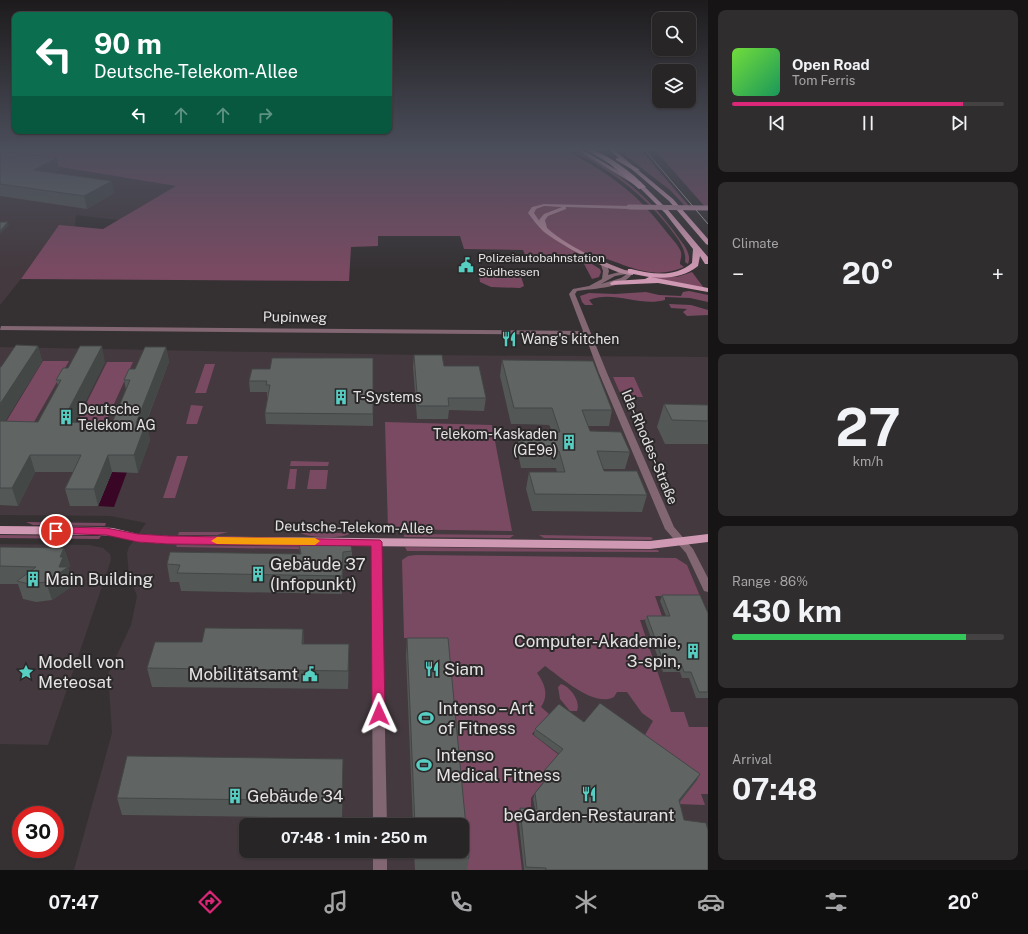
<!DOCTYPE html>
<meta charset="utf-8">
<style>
:root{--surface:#282526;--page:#302d2e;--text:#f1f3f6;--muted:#a5a5a7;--line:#444243;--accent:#db2777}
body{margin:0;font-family:"Public Sans",sans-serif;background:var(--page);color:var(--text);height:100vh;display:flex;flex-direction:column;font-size:15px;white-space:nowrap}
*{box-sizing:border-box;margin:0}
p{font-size:13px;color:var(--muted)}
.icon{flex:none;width:22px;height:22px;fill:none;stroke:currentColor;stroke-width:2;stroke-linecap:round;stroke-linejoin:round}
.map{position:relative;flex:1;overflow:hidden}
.drawer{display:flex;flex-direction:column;gap:10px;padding:10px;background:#161415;width:320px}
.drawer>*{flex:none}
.guide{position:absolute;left:12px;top:12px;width:380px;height:122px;border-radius:8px;box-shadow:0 1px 3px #0004,0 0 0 1px var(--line);background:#0b6e4f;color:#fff;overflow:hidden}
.fabs{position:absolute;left:652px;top:12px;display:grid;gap:8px}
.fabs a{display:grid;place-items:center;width:44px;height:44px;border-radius:8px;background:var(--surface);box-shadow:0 1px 3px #0004,0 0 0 1px var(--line);font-size:20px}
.speed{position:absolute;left:12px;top:806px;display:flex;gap:8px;font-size:20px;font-weight:700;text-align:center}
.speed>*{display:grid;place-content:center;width:52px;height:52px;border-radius:50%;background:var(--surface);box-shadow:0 1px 3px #0004,0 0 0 1px var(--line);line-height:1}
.speed .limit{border:6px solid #d22;background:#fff;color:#111}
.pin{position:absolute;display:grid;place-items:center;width:34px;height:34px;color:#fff;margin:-17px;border:2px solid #fff;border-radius:50%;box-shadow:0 1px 4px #0007}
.me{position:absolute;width:44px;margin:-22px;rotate:359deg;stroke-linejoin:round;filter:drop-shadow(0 0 3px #0008)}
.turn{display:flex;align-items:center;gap:14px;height:84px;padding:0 16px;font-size:18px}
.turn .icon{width:52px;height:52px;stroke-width:2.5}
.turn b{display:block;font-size:28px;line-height:34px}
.lanes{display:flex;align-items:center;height:38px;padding:0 16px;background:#0003;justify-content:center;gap:20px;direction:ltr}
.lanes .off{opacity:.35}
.big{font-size:30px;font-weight:700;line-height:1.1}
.drawer .widget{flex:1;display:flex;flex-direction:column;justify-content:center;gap:6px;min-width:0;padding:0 14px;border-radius:8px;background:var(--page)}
.drawer .dial{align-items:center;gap:0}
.dial b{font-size:52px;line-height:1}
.song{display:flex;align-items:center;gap:12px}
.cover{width:48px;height:48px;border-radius:6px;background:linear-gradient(135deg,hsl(100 70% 55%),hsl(150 70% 35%))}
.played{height:4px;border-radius:2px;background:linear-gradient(90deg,var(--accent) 85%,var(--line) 85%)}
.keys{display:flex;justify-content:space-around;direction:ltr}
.heat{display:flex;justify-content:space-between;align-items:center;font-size:22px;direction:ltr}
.charge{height:6px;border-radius:3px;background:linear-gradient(90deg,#34c759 86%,var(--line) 0)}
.trip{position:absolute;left:239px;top:818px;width:230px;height:40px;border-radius:8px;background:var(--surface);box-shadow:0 1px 3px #0004,0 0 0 1px var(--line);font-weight:700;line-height:40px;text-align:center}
.menu{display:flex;height:64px;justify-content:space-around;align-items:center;background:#100f0f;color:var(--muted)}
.menu .icon{width:28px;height:28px}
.menu .active{color:var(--accent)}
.menu b{font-size:18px;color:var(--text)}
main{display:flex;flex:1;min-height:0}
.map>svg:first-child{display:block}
</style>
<main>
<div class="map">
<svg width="708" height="870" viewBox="0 0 708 870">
<rect width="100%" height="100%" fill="#353133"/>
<path fill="#43393e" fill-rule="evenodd" d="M0 158 190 184 135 222 76 215 70 279H21L0 305Z
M0 347 419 355 708 357V870H74L112 733 108 674 131 625 137 596 129 576 127 553 129 547 146 523 111 516 0 515ZM601 408 608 426H579L625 469 521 467 557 449 549 425 511 424ZM246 825H462V851H246Z
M0 544 90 545 103 548 110 554 111 560 48 745 0 744Z"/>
<path fill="#7a4a62" d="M0 149H563C606 171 635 191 665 230 670 237 678 244 681 252 682 257 680 260 680 264L684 267C643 286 611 251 574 253L600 269 601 272 599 277 592 279 583 262 574 258 526 257 523 250 464 249 460 236H378V246L351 247 349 281 21 279 59 225 103 229 176 186 0 157Z
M568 149H575C617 170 651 198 678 237 684 245 692 254 688 264L685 262C687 249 677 238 669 227 642 193 608 168 568 149Z
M617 149H640L689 206H685L670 190Z
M654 149H708V210L707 209Z
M478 269 519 270 524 286 520 288 491 287 480 282Z
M692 272 704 288 649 277H677Z
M689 291 708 295V302L690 298 665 297V300C640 307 613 290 589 300L593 305H585L582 302 580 296 589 293 615 294 646 292 659 295 681 296 683 292Z
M669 304 691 305 708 310V315L687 316 683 312 687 309 671 308Z
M43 361H69L26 436 0 432Z
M107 362H133L99 437 70 436Z
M205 364H215L206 393H195Z
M613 377H634L643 397H622Z
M191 405 203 406 197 424H186Z
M385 422 492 425 512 531 388 529Z
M177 456H188L175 498H163Z
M291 461 329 462 328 466H290Z
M290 469H297L295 489H287Z
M310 470H328L326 489H307Z
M26 522 106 523 105 526 33 525Z
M179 532H228L217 535H178Z
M301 533H351C345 539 308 538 301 533Z
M408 534 514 535 510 538 404 537V535Z
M0 535 101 536 99 539 0 538Z
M539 535 650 537 653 538 651 540 544 538Z
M176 545 349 547 347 550 177 547Z
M405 547 658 550 659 552 407 551Z
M416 555 676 558 687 565 700 596H655L663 619 640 620 671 712H684L689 727H708V794H701L705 805 678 804 642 740 653 721 642 713 627 692H617L614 697C594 708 561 677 545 666L537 673C545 684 549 695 541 707L549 714 532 734 559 755 541 777 544 781 531 798V814L515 813 522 870H466L445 639 404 638 402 560 408 556Z
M561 684C571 687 581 702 577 711H570L560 699 558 687Z"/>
<path fill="#390725" d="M112 472H127L114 507 98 506Z"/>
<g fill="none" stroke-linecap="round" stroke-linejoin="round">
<path fill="#826773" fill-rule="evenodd" d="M604 263 607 265 609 271 608 275 631 269 634 271C625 289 595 288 577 291L575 294 607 373 674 527 693 549 708 578V592L704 591 686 553 665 529 599 373 585 335 0 330 1 326 583 331 569 294 573 289 589 286 602 279 603 271 601 265ZM627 274 621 278 601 284 615 276Z
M376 539 379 540 381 542 387 825H373L371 542 373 540Z
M373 851H387V870H373Z"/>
<path fill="#ae8497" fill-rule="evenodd" d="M544 204 631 206V208L629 209 566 207V209L548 216 545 220 547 228C569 248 605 263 633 273V275C617 277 558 243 544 232 538 226 533 220 528 213L532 207ZM544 206 562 207 544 214 539 220 540 222 534 213 536 209Z"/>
<path fill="#d099b3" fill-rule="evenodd" d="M576 149H581L644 186 669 211 708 257V264H705L700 256 698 266C684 277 668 279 651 277L708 288V292L658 283 611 285 610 283 614 281 645 279 649 277 628 273V269H631C652 274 674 278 692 263L693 249 665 213 640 188Z
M608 149H613L673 199 708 239V245L706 244 669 201Z
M0 526 98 527 113 528 138 534 169 536 650 541 708 534V542L650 549 169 544 138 542 113 536 98 535 0 534Z"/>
<path fill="#eeadcc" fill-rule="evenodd" d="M585 149C601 148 635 175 646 187L639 189 610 164Z
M616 158H620L640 170 635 171 616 160Z"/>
<path stroke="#a8a5a6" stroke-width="1" d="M644 149 708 224"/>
<path stroke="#ae8497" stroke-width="5" d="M629 207 708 208"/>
</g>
<path fill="#535756" d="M0 151 57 158 59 170 54 173 114 193 87 209 0 196Z
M38 346 42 361 5 421 38 422 58 386 56 380 68 368 105 362 75 422 112 423 126 390 124 380 135 369 166 347 169 362 146 423 150 440 138 473 112 472 98 506H70L65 489 73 472H35L18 506 0 505V367H1Z
M414 355 444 366 486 398 484 411 449 410 448 419H417L413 367Z
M502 360 612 410 609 426H588L590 431 630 452 625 469H603L604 471 647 495 642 512 532 511 526 489 529 472H557L556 468H521L517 448 520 432H552L549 425 511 424 500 376Z
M252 369 373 414V426L266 424 265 413 268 397H267V392H250L249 381Z
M664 404 708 405V444H665L657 427Z
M299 544 352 551V569H343L342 594 181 591 179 582H170L167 564 300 554Z
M0 547 64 548 70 566 68 568 74 585 52 600 36 602 23 599 18 584H0Z
M662 595 708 613V698H696L689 678H682L680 672H663L645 621 647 616H666L660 601Z
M303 629 304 644 349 662 348 689 152 687 147 668 202 642Z
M407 638H448L469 858 467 870H415L414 851H462V825H413L406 656Z
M584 722 697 780 679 802 684 820 708 870H524L518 815 520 808 535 809 533 799 535 793 545 780 542 778 544 771 559 754 534 735 535 729Z
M343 777 342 818 122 815 117 798Z"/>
<path fill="#434746" d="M57 158 59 170 37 182 34 170Z
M112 181 114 193 87 209 84 196Z
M8 222 9 225 0 234V231Z
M38 346 42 361 0 429V404Z
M102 346 105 362 67 439 62 422Z
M166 347 169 362 139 440 136 423Z
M146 423 150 440 138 473 134 455Z
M30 455 35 472 18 506 12 488Z
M108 455 112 472 98 506 94 489Z
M64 548 70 566 68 568 74 585 52 600 46 582 59 567 60 557Z
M343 552V569L342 594V576Z
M303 629 304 647 302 644Z
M349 644V662L348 689V671Z
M343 759V777L342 818V801Z
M700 774 697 780 676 807 679 800Z"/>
<path fill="#606564" stroke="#434746" d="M0 151 57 158 34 170 112 181 84 196 0 184Z
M0 222H8L0 231Z
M16 345 38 346 0 404V367H1Z
M80 346H102L62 422 112 423 130 380H124L129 369H135L145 347H166L136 423H146L134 455H108L94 489H65L81 455H30L12 488H0V421L38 422 61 380H56L63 368H68Z
M414 355H442L444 366H479L486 398H448L449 406H418Z
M272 358H373V414L265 413 270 385H266L267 381H249L252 369H270Z
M502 360 593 361 612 410H582L590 431 621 432 630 452 597 451 604 471H637L647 495 535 494 529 472H565L559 451H524L520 432H560L552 408H514Z
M664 404 708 405V421L672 420Z
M350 540 352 551 343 552 342 576 177 573 180 565 167 564 170 552 301 554 299 544Z
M0 547 64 548 60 557H63L59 567H68L46 582 29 584 17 581 36 567 0 566Z
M662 595H700L708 613V692H699L691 672H684L682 666H665L647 616H670Z
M205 628 303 629 302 644H349L348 671 147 668 155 642H202Z
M407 638H448L469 858 417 857 416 851H462V825H415Z
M600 703 700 774 679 800 684 820 706 823 708 830V870H546V868L526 867 520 808 537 809 535 793 549 776 544 771 563 749 535 729 559 704 584 722Z
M127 756 343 759 342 801 117 798Z"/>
<linearGradient id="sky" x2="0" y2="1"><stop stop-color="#1d1b1c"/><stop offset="0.55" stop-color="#4b4e5b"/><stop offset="1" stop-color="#4b4e5b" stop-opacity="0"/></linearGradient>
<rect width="708" height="271" fill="url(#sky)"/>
<path fill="#db2777" stroke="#8e194d" d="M56 527 106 528 138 534 169 536 380 540 382 542 385 714 383 718 379 719 374 718 372 714 371 546 169 544 138 542 106 535 52 533 51 531 52 528Z"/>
<path fill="#f59e0b" d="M217 537 315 538 320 541 315 545 217 544 211 541Z"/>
<defs>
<g id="civic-bare" transform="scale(1.2)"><path d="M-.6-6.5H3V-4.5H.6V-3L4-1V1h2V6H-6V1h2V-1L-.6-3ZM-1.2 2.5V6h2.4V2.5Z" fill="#57cec2" stroke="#2b2829" stroke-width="2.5" paint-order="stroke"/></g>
<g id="restaurant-bare" transform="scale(1.2)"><path d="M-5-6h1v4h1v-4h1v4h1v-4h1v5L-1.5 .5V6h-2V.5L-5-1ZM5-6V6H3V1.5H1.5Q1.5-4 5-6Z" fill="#57cec2" stroke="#2b2829" stroke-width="2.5" paint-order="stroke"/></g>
<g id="building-bare" transform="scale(1.2)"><path d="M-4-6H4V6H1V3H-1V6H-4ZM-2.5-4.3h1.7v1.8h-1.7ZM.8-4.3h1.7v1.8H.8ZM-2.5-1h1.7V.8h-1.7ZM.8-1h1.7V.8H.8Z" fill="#57cec2" stroke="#2b2829" stroke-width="2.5" paint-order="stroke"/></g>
<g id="sight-bare" transform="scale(1.2)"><path d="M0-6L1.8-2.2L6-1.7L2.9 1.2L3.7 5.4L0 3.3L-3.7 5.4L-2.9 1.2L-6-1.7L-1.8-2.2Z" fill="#57cec2" stroke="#2b2829" stroke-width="2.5" paint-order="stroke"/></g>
<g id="stadium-bare" transform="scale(1.2)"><path d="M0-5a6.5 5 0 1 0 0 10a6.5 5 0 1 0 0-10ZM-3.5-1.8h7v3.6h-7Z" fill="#57cec2" stroke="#2b2829" stroke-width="2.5" paint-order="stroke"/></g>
</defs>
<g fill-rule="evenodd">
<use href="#civic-bare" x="466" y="265"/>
<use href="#restaurant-bare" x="509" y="339"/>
<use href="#building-bare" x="341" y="397"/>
<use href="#building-bare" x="66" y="417"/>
<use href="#building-bare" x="569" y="442"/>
<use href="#building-bare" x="258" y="574"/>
<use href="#building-bare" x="33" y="579"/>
<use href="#building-bare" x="693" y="651"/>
<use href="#restaurant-bare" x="432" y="669"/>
<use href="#sight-bare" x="26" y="672"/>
<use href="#civic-bare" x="310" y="674"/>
<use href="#stadium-bare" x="426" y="718"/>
<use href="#stadium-bare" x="424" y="765"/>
<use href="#restaurant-bare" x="589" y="794"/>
<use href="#building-bare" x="235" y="796"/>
</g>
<g text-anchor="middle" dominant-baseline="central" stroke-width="4" stroke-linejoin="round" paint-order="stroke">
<g font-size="12" fill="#e5e2e3" stroke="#2b2829" text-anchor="start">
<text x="478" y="258">Polizeiautobahnstation<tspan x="478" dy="14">Südhessen</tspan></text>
</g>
<g font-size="14" fill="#e5e2e3" stroke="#2b2829">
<text transform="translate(295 317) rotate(1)">Pupinweg</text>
<text transform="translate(650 447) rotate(67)">Ida-Rhodes-Straße</text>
<text transform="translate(354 527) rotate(1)">Deutsche-Telekom-Allee</text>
</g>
<g font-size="14" fill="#e5e2e3" stroke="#2b2829" text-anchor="start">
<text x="521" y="339">Wang's kitchen</text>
<text x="353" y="397">T-Systems</text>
<text x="78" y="409">Deutsche<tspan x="78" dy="16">Telekom AG</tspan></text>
<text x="557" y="434" text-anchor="end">Telekom-Kaskaden<tspan x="557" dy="16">(GE9e)</tspan></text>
</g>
<g font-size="17" fill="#e5e2e3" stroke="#2b2829" text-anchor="start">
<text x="270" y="564">Gebäude 37<tspan x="270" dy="20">(Infopunkt)</tspan></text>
<text x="45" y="579">Main Building</text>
<text x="681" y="641" text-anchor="end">Computer-Akademie,<tspan x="681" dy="20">3-spin,</tspan></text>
<text x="38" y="662">Modell von<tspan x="38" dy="20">Meteosat</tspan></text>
<text x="444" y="669">Siam</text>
<text x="298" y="674" text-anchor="end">Mobilitätsamt</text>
<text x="438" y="708">Intenso – Art<tspan x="438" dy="20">of Fitness</tspan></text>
<text x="436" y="755">Intenso<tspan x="436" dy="20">Medical Fitness</tspan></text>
<text x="247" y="796">Gebäude 34</text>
<text x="589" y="815" text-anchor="middle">beGarden-Restaurant</text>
</g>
</g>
</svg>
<div class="fabs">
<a><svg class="icon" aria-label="search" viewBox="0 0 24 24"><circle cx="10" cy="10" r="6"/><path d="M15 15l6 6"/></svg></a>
<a><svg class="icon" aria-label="layers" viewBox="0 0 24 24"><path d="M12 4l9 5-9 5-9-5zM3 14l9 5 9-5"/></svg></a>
</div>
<div class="speed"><div class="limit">30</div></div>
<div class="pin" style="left:56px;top:531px;background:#d93025"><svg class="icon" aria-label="arrive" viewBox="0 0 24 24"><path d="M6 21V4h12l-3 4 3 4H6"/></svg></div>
<svg class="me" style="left:379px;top:714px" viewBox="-20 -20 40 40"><path d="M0-17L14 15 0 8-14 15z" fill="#db2777" stroke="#fff" stroke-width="4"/></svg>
<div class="trip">07:48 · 1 min · 250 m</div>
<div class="guide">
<div class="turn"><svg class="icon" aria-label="left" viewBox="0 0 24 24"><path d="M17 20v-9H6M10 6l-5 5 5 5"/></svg><div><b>90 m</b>Deutsche-Telekom-Allee</div></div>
<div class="lanes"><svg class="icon" aria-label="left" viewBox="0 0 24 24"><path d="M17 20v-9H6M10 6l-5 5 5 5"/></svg><svg class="icon off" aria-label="ahead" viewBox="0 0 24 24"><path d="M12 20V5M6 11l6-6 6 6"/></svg><svg class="icon off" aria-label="ahead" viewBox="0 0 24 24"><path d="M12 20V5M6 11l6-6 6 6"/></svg><svg class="icon off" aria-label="right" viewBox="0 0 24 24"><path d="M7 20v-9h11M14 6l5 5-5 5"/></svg></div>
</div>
</div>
<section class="drawer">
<div class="widget">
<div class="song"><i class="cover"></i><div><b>Open Road</b><p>Tom Ferris</p></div></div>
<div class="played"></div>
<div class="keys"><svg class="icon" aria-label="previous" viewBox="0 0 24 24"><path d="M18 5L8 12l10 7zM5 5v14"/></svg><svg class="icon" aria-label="pause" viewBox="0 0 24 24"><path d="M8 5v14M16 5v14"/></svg><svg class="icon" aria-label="next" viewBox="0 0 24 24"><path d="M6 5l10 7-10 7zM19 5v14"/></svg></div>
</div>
<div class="widget"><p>Climate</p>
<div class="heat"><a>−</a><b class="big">20°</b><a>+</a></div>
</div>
<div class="widget dial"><b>27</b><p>km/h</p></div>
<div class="widget"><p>Range · 86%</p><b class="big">430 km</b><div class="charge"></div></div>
<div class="widget"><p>Arrival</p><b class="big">07:48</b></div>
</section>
</main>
<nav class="menu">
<b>07:47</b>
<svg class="icon active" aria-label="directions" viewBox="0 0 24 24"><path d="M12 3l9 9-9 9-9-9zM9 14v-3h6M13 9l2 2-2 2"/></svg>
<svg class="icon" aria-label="music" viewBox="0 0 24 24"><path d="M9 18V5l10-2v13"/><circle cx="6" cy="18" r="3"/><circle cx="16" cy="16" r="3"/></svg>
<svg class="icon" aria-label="phone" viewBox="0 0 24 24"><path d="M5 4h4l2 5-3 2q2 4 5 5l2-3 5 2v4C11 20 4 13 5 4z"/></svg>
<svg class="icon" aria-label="climate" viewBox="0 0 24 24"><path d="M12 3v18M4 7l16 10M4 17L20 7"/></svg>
<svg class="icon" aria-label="car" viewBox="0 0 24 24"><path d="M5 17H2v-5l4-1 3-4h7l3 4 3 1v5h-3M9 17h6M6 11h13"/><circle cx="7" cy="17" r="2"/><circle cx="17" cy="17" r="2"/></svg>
<svg class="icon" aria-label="filters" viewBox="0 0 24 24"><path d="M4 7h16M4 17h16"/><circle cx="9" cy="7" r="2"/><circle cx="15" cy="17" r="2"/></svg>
<b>20°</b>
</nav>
